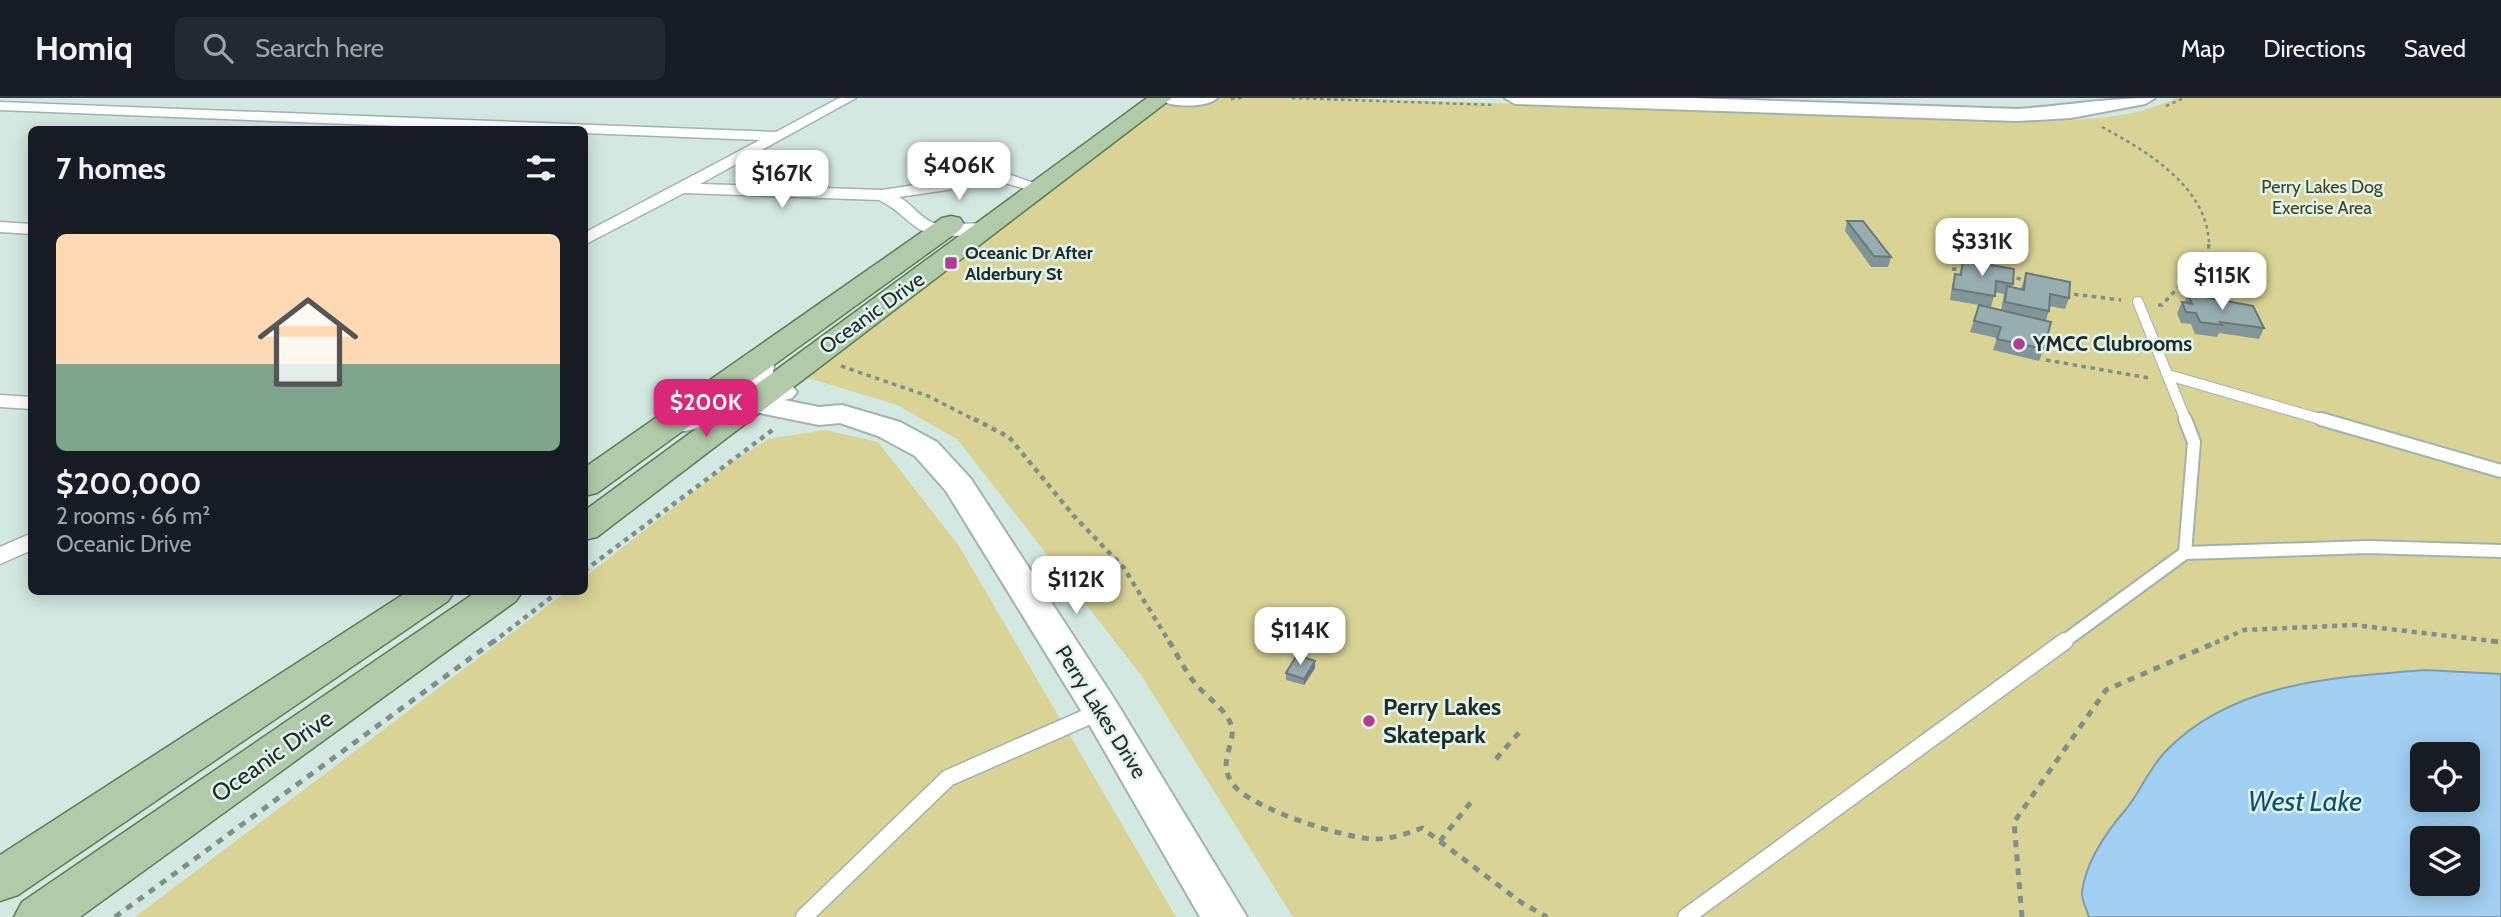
<!DOCTYPE html>
<meta charset="utf-8">
<style>
:root{--surface:#171b24;--page:#242831;--text:#f1f3f6;--muted:#9ea1a6;--line:#363941;--accent:#db2777}
body{margin:0;font-family:Cabin,sans-serif;background:var(--page);color:var(--text);height:100vh;display:flex;flex-direction:column;font-size:26px;white-space:nowrap}
*{box-sizing:border-box;margin:0}
p{font-size:23px;color:var(--muted)}
.icon{flex:none;width:38px;height:38px;fill:none;stroke:currentColor;stroke-width:2;stroke-linecap:round;stroke-linejoin:round}
.map{position:relative;flex:1;overflow:hidden}
.panel{position:absolute;left:28px;top:28px;width:560px;height:469px;display:flex;flex-direction:column;background:var(--surface);border-radius:10px;box-shadow:0 4px 18px #0003}
.panel>*{flex:none}
.fabs{position:absolute;left:2410px;top:644px;display:grid;gap:14px}
.fabs a{display:grid;place-items:center;width:70px;height:70px;border-radius:10px;background:var(--surface);box-shadow:0 4px 18px #0003;font-size:35px}
.price{position:absolute;translate:-50% -60px;padding:0 16px;border-radius:14px;background:#fff;color:#222;font-size:23px;line-height:46px;filter:drop-shadow(0 2px 4px #0008)}
.price::after{content:'';position:absolute;left:50%;top:42px;width:21px;height:16px;margin-left:-10px;background:inherit;clip-path:polygon(0 0,100% 0,50% 100%)}
.price.on{background:var(--accent);color:#fff}
ul{padding:0;list-style:none}
li{display:grid;align-content:center;gap:14px;height:371px;padding:0 28px}
li span{display:grid;place-items:center;height:217px;border-radius:10px;color:#555}
li>.icon{margin-inline-start:auto}
span .icon{width:126px;height:126px;fill:#fffc;stroke-width:1}
li b{font-size:30px}
h2{display:flex;justify-content:space-between;align-items:center;height:84px;padding:0 28px;font-size:30px}
header{display:flex;align-items:center;gap:42px;box-sizing:border-box;height:98px;padding:0 35px;background:var(--surface);border-bottom:2px solid var(--line)}
header strong{font-size:33px}
nav{display:flex;gap:38px;margin-inline-start:auto;font-size:24px}
.search{width:490px;height:63px;background:var(--page);display:flex;align-items:center;gap:18px;box-sizing:border-box;padding:0 24px;border-radius:10px;color:var(--muted);font-size:26px}
.map>svg:first-child{display:block}
.green{fill:#d9d495;fill-rule:evenodd}
.water{fill:#a1d0f2;stroke:#7b9eb5;stroke-width:2;fill-rule:evenodd}
.lines{fill:none;stroke-linecap:round;stroke-linejoin:round}
.lane-far2-casing{stroke:#a0b4ad;stroke-width:12}
.lane-far1-casing{stroke:#a0b4ad;stroke-width:16}
.lane-casing{stroke:#a0b4ad;stroke-width:19}
.street-casing{stroke:#a0b4ad;stroke-width:3}
.secondary-casing{stroke:#a0b4ad;stroke-width:4}
.primary-casing{stroke:#5e7c56;stroke-width:3}
.path-far3{stroke:#808f8a;stroke-width:2.5;stroke-dasharray:3.5 3.5;stroke-linecap:butt}
.path-far2{stroke:#808f8a;stroke-width:3.5;stroke-dasharray:4.5 4.5;stroke-linecap:butt}
.path-far1{stroke:#808f8a;stroke-width:4.5;stroke-dasharray:5 5;stroke-linecap:butt}
.path{stroke:#808f8a;stroke-width:5;stroke-dasharray:7 7;stroke-linecap:butt}
.lane-far2{stroke:#fff;stroke-width:10}
.lane-far1{stroke:#fff;stroke-width:12}
.lane{stroke:#fff;stroke-width:16}
.street{fill:#fff;fill-rule:evenodd}
.secondary{fill:#fff;fill-rule:evenodd}
.primary{fill:#b1caa9;fill-rule:evenodd}
.wall{fill:#829597}
.shaded-wall{fill:#6a797b}
.building{fill:#97adb0;stroke:#6a797b;stroke-width:2}
.poi-dot{fill:#b33b90;stroke:#dff5ed;stroke-width:2.5}
.labels{text-anchor:middle;stroke-width:5;stroke-linejoin:round;paint-order:stroke}
.far-park-label{font-size:18px;fill:#45421a;stroke:#dff5ed}
.far-poi-label{font-size:18px;font-weight:bold;fill:#232b28;stroke:#dff5ed;text-anchor:start}
.street-label{font-size:21px;fill:#232b28;stroke:#dff5ed}
.poi-label{font-size:21px;font-weight:bold;fill:#232b28;stroke:#dff5ed;text-anchor:start}
.near-poi-label{font-size:24px;font-weight:bold;fill:#232b28;stroke:#dff5ed;text-anchor:start}
.near-street-label{font-size:24px;fill:#232b28;stroke:#dff5ed}
.near-water-label{font-size:28px;font-style:italic;fill:#0e5075;stroke:#dff5ed}
</style>
<header>
<strong>Homiq</strong>
<div class="search"><svg class="icon" aria-label="search" viewBox="0 0 24 24"><circle cx="10" cy="10" r="6"/><path d="M15 15l6 6"/></svg>Search here</div>
<nav><a>Map</a><a>Directions</a><a>Saved</a></nav>
</header>
<div class="map">
<svg width="2501" height="819" viewBox="0 0 2501 819">
<rect width="100%" height="100%" fill="#d2e8e0"/>
<path class="green" d="M1223,0H1348L2028,24C2076,22 2132,22 2176,0H2501V819H1293L1141,577L957,341L897,307L802,278L1162,6ZM2422,656H2468V702H2422ZM2422,740H2468V786H2422Z
M825,332L878,344L959,448L1176,819H135L566,494H584L585,479L732,364L768,341Z"/>
<path class="water" d="M2425,572L2501,576V819H2089C2087,812 2081,801 2082,794C2086,762 2107,733 2127,710C2141,692 2150,669 2166,653C2232,584 2336,579 2425,572ZM2422,656H2468V702H2422ZM2422,740H2468V786H2422Z"/>
<g class="lines">
<defs>
<path id="lane-far2" d="M2138,204L2186,323
M2168,277L2327,323"/>
<path id="lane-far1" d="M2321,321L2501,373
M2185,455L2368,449L2501,453
M2062,545L2185,455L2194,344L2185,321"/>
<path id="lane" d="M804,819L948,680L1101,613
M1686,819L2065,543"/>
<path id="street" d="M839,0H856L700,86L882,92L1002,74L1048,90L1040,95L1001,84L899,99C911,105 922,122 934,125C950,130 982,120 993,131C984,141 930,139 919,131C904,121 896,110 879,102L684,95L584,147V135L760,42L584,35V32H500L0,12V4L776,34Z
M0,124L32,126V136L0,134Z
M0,297L32,299V311L0,309Z
M32,435V452L0,466V449Z"/>
<path id="secondary" d="M1158,0H1217C1208,10 1167,10 1158,0Z
M1505,0H1691L2017,11C2063,8 2108,0 2155,0L2145,6L2071,20L2017,23L1515,6Z
M761,252L771,254L775,260L771,286L792,288L797,294L792,300L784,302L819,309L842,307L900,324L937,344L971,381L1115,602L1247,819H1200L1085,619L946,393L915,358L878,338L840,325L819,327L755,314L751,307C726,314 696,339 670,332L666,326C680,305 721,296 744,291L740,285L751,254Z"/>
<path id="primary" d="M1147,0H1172L597,439L584,442V413Z
M951,118L960,120L964,126L960,132L597,395L584,398V370L942,120Z
M407,494H454L448,503L18,797L0,803V757Z
M476,494H522L516,503L80,819H14L22,804Z"/>
</defs>
<use href="#lane-far2" class="lane-far2-casing"/>
<use href="#lane-far1" class="lane-far1-casing"/>
<use href="#lane" class="lane-casing"/>
<use href="#street" class="street-casing"/>
<use href="#secondary" class="secondary-casing"/>
<use href="#primary" class="primary-casing"/>
<path class="path-far3" d="M1292,0L1494,7
M1231,1L1242,0
M2166,8L2184,0
M2102,29C2147,53 2207,89 2209,145"/>
<path class="path-far2" d="M1952,171L1964,172
M2008,177L2026,183
M2065,195L2121,202
M2158,207H2162L2184,183L2208,165L2209,143
M2046,262L2149,280
M841,268L928,298L977,323"/>
<path class="path-far1" d="M974,321L1009,339L1073,417L1124,470L1170,545
M584,473L774,331
M492,545L558,494
M2215,545L2244,532L2354,527L2501,544"/>
<path class="path" d="M1169,543C1177,556 1184,571 1194,584C1204,597 1223,609 1230,624C1239,644 1216,661 1232,685C1248,710 1346,741 1375,741C1391,741 1407,736 1422,730L1522,805L1547,819
M2491,543L2501,544
M1496,661L1522,631
M1440,743L1471,704
M115,819L494,543
M2022,819L2014,724L2106,592L2219,543"/>
<use href="#lane-far2" class="lane-far2"/>
<use href="#lane-far1" class="lane-far1"/>
<use href="#lane" class="lane"/>
<use href="#street" class="street"/>
<use href="#secondary" class="secondary"/>
<use href="#primary" class="primary"/>
</g>
<path class="wall" d="M1847,123L1891,159L1888,169H1871L1845,133Z
M1963,162L2013,186L2012,189L2021,191L2026,175L2069,200L2065,211L2049,208V213L2046,222L2044,251L2039,263L1993,252L1997,240L1970,234L1979,207L2001,212L2004,196L1995,194L1991,209L1950,202L1952,187L1955,176L1959,177Z
M2188,196L2264,230L2259,241L2219,235L2217,239L2195,236L2191,226L2181,225L2177,215L2182,204L2184,205Z
M1315,570L1304,587L1286,582V575Z"/>
<path class="shaded-wall" d="M1315,563V570L1304,587V581Z"/>
<path class="building" d="M1847,123H1863L1891,159L1874,158Z
M1963,162L2014,171L2013,186L1996,183L1995,198L1953,191L1955,176L1961,177Z
M2026,175L2070,184L2069,200L2050,196L2049,213L2005,204L2007,188L2024,192Z
M2188,196L2253,208L2264,230L2220,224L2222,227L2200,224L2196,215L2186,214L2182,204L2192,206Z
M1979,207L2051,224L2044,251L1997,241L2001,229L1974,223Z
M1297,557L1315,563L1304,581L1286,575Z"/>
<g class="poi-dot">
<rect x="944" y="158" width="14" height="14" rx="3.5"/>
<circle cx="2019" cy="246" r="7"/>
<circle cx="1369" cy="623" r="7"/>
</g>
<g class="labels">
<g class="far-park-label">
<text x="2322" y="95">Perry Lakes Dog<tspan x="2322" dy="21">Exercise Area</tspan></text>
</g>
<g class="far-poi-label">
<text x="965" y="161">Oceanic Dr After<tspan x="965" dy="21">Alderbury St</tspan></text>
</g>
<g class="street-label">
<text transform="translate(872 215) rotate(-36)" y="7">Oceanic Drive</text>
<text transform="translate(1101 614) rotate(58)" y="7">Perry Lakes Drive</text>
</g>
<g class="poi-label">
<text x="2033" y="253">YMCC Clubrooms</text>
</g>
<g class="near-poi-label">
<text x="1383" y="617">Perry Lakes<tspan x="1383" dy="28">Skatepark</tspan></text>
</g>
<g class="near-street-label">
<text transform="translate(272 658) rotate(-35)" y="8">Oceanic Drive</text>
</g>
<g class="near-water-label">
<text x="2305" y="713">West Lake</text>
</g>
</g>
</svg>
<div class="fabs">
<a><svg class="icon" aria-label="locate" viewBox="0 0 24 24"><circle cx="12" cy="12" r="6"/><path d="M12 2v4M12 18v4M2 12h4M18 12h4"/></svg></a>
<a><svg class="icon" aria-label="layers" viewBox="0 0 24 24"><path d="M12 4l9 5-9 5-9-5zM3 14l9 5 9-5"/></svg></a>
</div>
<b class="price" style="left:959px;top:104px">$406K</b>
<b class="price" style="left:782px;top:112px">$167K</b>
<b class="price" style="left:1982px;top:180px">$331K</b>
<b class="price" style="left:2222px;top:214px">$115K</b>
<b class="price on" style="left:706px;top:341px">$200K</b>
<b class="price" style="left:1076px;top:518px">$112K</b>
<b class="price" style="left:1300px;top:569px">$114K</b>
<section class="panel">
<h2>7 homes<svg class="icon" aria-label="filters" viewBox="0 0 24 24"><path d="M4 7h16M4 17h16"/><circle cx="9" cy="7" r="2"/><circle cx="15" cy="17" r="2"/></svg></h2>
<ul>
<li><span style="background:linear-gradient(#ffd9b3 60%,#7fa58c 0)"><svg class="icon" aria-label="home" viewBox="0 0 24 24"><path d="M3 11l9-7 9 7M6 9v11h12V9"/></svg></span><div><b>$200,000</b><p>2 rooms · 66 m²</p><p>Oceanic Drive</p></div></li>
</ul>
</section>
</div>
